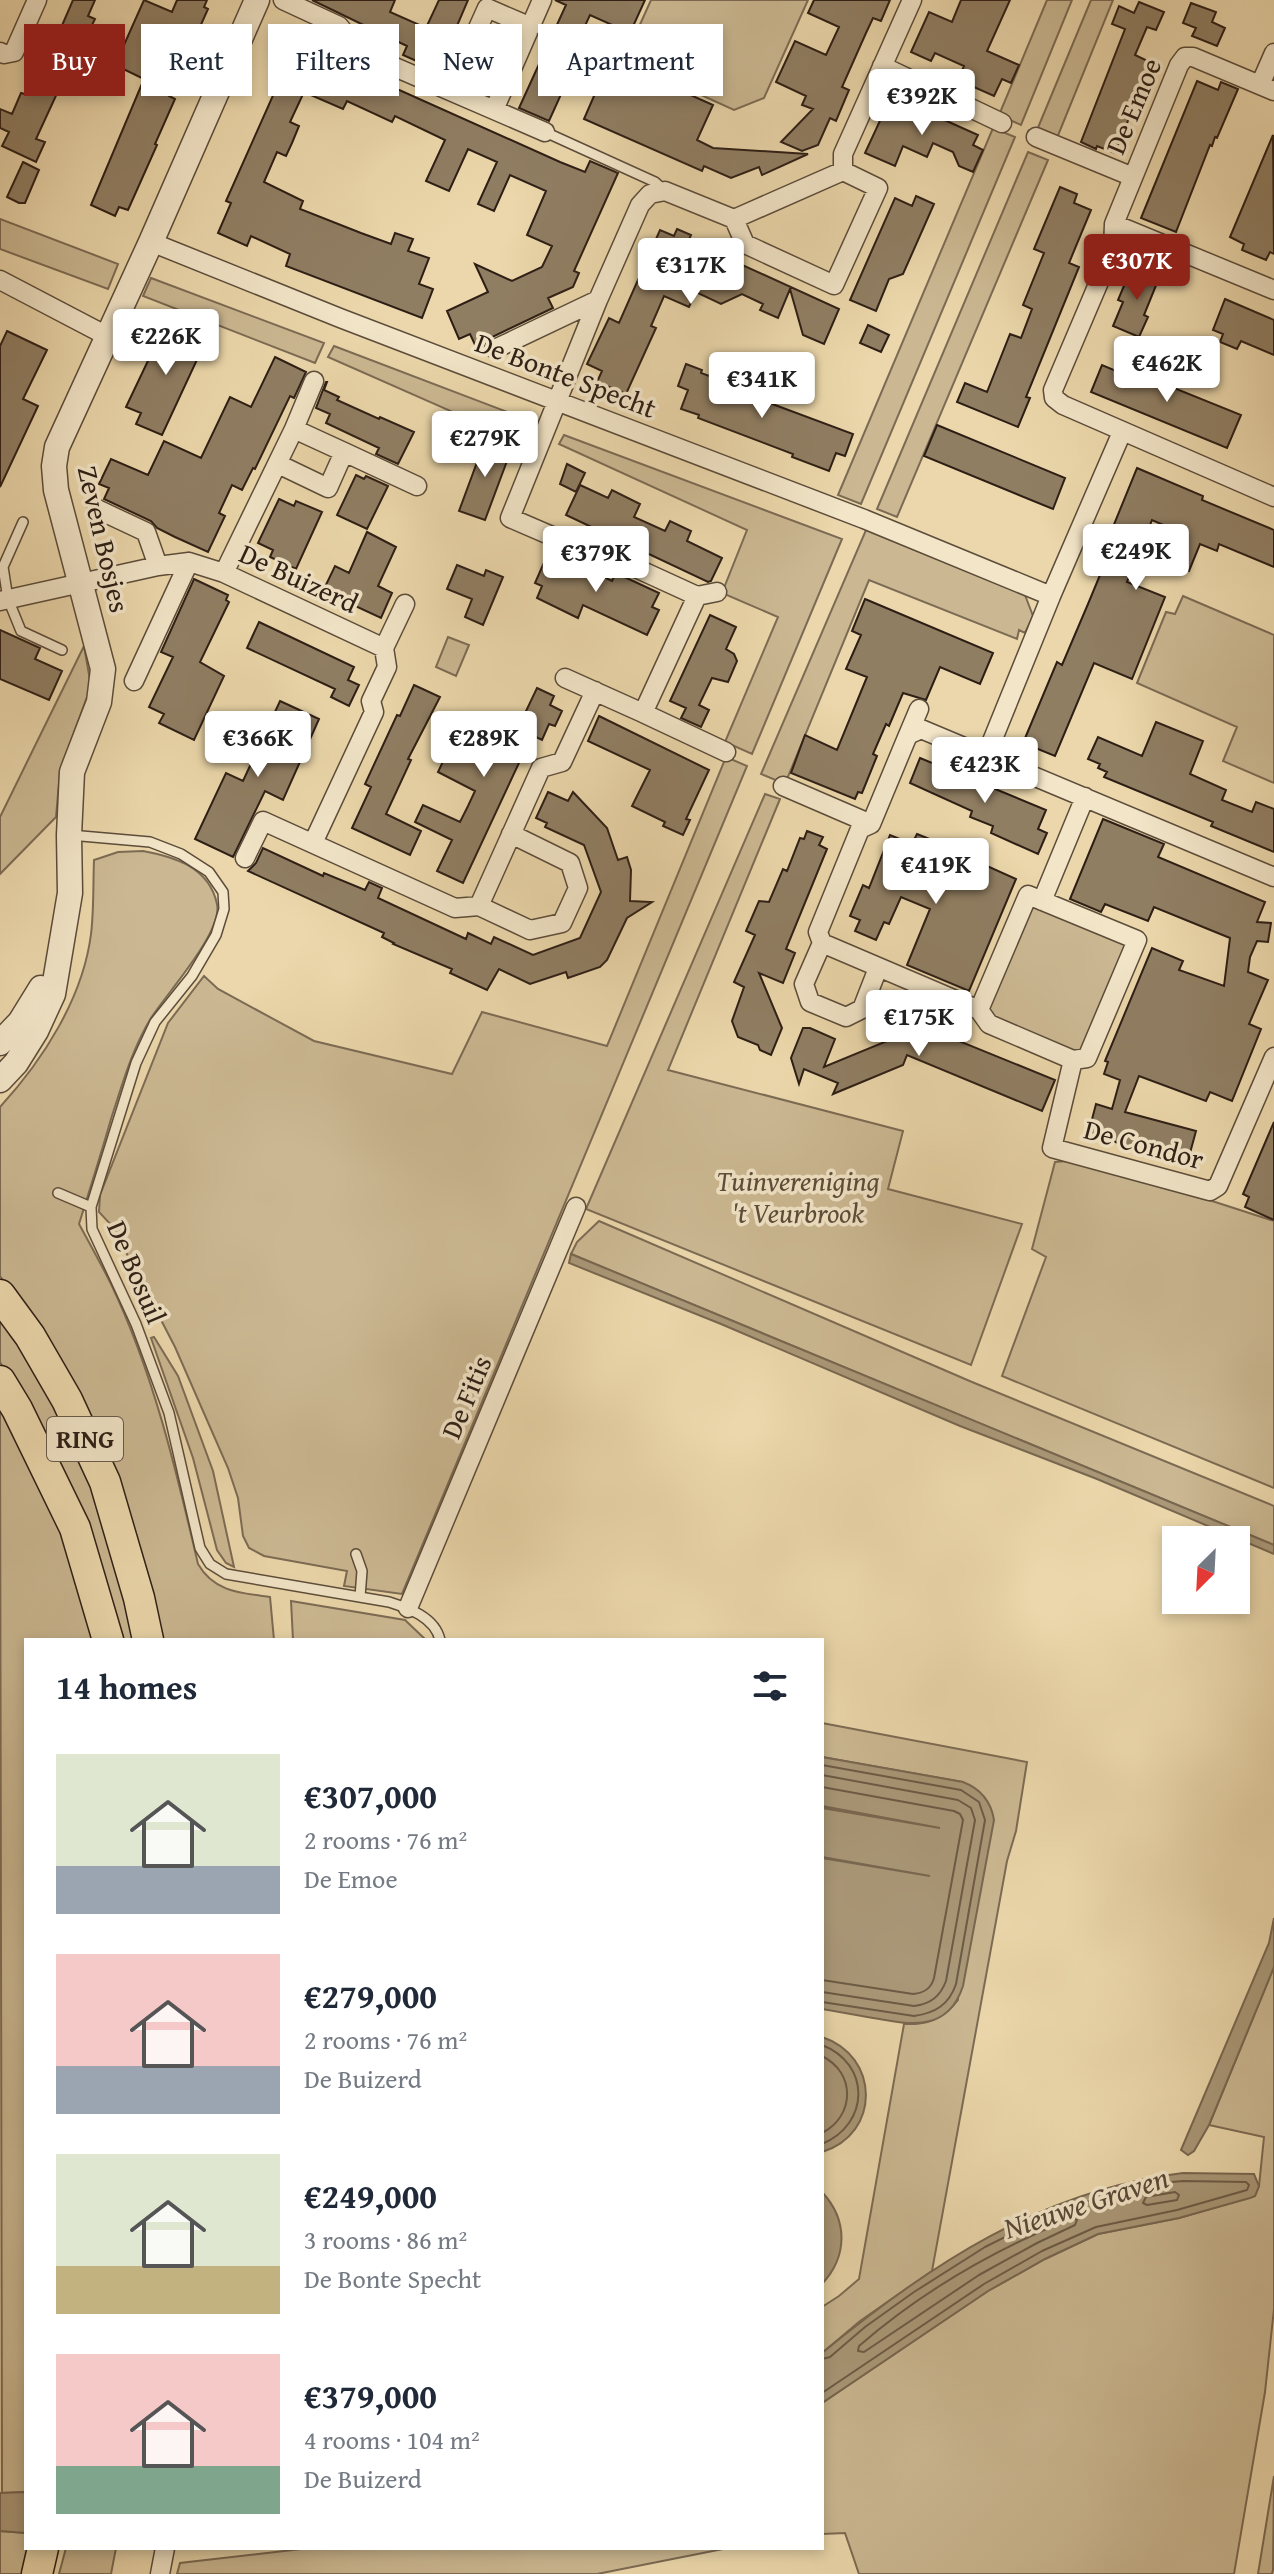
<!DOCTYPE html>
<meta charset="utf-8">
<style>
:root{--surface:#fff;--page:#f2f2f3;--text:#1f2937;--muted:#747a83;--accent:#8f2418}
body{margin:0;font-family:"Gentium Book Plus",serif;background:var(--page);color:var(--text);height:100vh;display:flex;flex-direction:column;font-size:30px;white-space:nowrap}
*{box-sizing:border-box;margin:0}
p{font-size:26px;color:var(--muted)}
.icon{flex:none;width:44px;height:44px;fill:none;stroke:currentColor;stroke-width:2;stroke-linecap:round;stroke-linejoin:round}
.map{position:relative;flex:1;overflow:hidden}
.drawer{position:absolute;left:24px;top:1638px;width:800px;height:912px;display:flex;flex-direction:column;background:var(--surface);border-radius:0px;box-shadow:0 4px 12px #0003}
.drawer>*{flex:none}
.top-card{position:absolute;left:24px;top:24px;width:800px;height:72px;display:flex;gap:16px}
.needle{width:52px;rotate:204deg}
.tools{position:absolute;left:1162px;top:1526px;display:grid;gap:16px}
.tools a{display:grid;place-items:center;width:88px;height:88px;border-radius:0px;background:var(--surface);box-shadow:0 4px 12px #0003;font-size:40px}
.price{position:absolute;translate:-50% -68px;padding:0 18px;border-radius:8px;background:#fff;color:#222;font-size:26px;line-height:52px;filter:drop-shadow(0 2px 4px #0008)}
.price::after{content:'';position:absolute;left:50%;top:48px;width:24px;height:18px;margin-left:-12px;background:inherit;clip-path:polygon(0 0,100% 0,50% 100%)}
.price.current{background:var(--accent);color:#fff}
ul{padding:0;list-style:none}
li{display:flex;align-items:center;gap:24px;height:200px;padding:0 32px}
li span{display:grid;place-items:center;flex:none;width:224px;height:160px;border-radius:0px;color:#555}
li>.icon{margin-inline-start:auto}
span .icon{width:96px;height:96px;fill:#fffc;stroke-width:1}
li b{font-size:34px}
h2{display:flex;justify-content:space-between;align-items:center;height:96px;padding:0 32px;font-size:34px}
.chip{padding:0 28px;border-radius:0px;background:var(--surface);box-shadow:0 4px 12px #0003;font-size:28px;line-height:72px}
.chip.current{background:var(--accent);color:#fff}
.map>svg:first-child{display:block}
.green{fill:#cbb892;stroke:#7c6b54;stroke-width:2}
.water{fill:#aa9878;stroke:#786750;stroke-width:2}
.lines{fill:none;stroke-linecap:round;stroke-linejoin:round}
.shore{stroke:#6c5b46;stroke-width:2}
.building{fill:#907e63;stroke:#2d1e15;stroke-width:2}
.service-casing{stroke:#5c4c3a;stroke-width:12}
.minor-casing{stroke:#5c4c3a;stroke-width:21}
.tertiary-casing{stroke:#5c4c3a;stroke-width:27}
.primary-casing{stroke:#2d1e15;stroke-width:33}
.service{stroke:#f2e5c8;stroke-width:9}
.minor{stroke:#f2e5c8;stroke-width:18}
.tertiary{stroke:#f2e5c8;stroke-width:24}
.primary{stroke:#ebd7ab;stroke-width:30}
.labels{text-anchor:middle;stroke-width:7;stroke-linejoin:round;paint-order:stroke}
.shield{fill:#f2e5c8;stroke:#685a4b;stroke-width:2}
.shield-label{font-size:26px;font-weight:bold;fill:#2d1e15}
.street-label{font-size:28px;fill:#2d1e15;stroke:#f2e5c8}
.park-label{font-size:28px;font-style:italic;fill:#5c4c3a;stroke:#f2e5c8}
.water-label{font-size:30px;font-style:italic;fill:#594938;stroke:#f2e5c8}
</style>
<div class="map">
<svg width="1274" height="2574" viewBox="0 0 1274 2574">
<rect width="100%" height="100%" fill="#ebd7ab"/>
<filter id="stains"><feTurbulence type="fractalNoise" baseFrequency=".0025" numOctaves="4"/><feColorMatrix values="0 0 0 0 .2 0 0 0 0 .09 0 0 0 0 .02 0 0 0 .5 -.17"/></filter>
<radialGradient id="worn" r=".72"><stop offset=".6" stop-color="#630" stop-opacity="0"/><stop offset="1" stop-color="#630" stop-opacity=".3"/></radialGradient>
<path class="green" d="M651,0H808L764,98L734,110L624,60Z
M1047,0H1072L1021,125L999,115Z
M1091,0H1113L1057,138L1037,130Z
M993,128L1015,137L861,504L838,495Z
M1028,152L1048,160L897,517L877,509Z
M0,219L118,264L108,289L0,249Z
M151,278L324,343L315,363L143,296Z
M334,346L531,421L523,443L328,357Z
M564,435L842,539L752,754L725,742L778,617L722,593L747,530L559,444Z
M866,530L1025,595L1033,616L1025,633L1019,630L1017,639L869,580L785,784L761,774Z
M1183,596L1274,635V783L1223,761L1237,727L1137,683L1166,612L1175,614Z
M448,637L469,645L456,676L436,667Z
M84,646L91,686L60,771L56,817L0,874V817Z
M726,757L747,766L402,1594L344,1586L347,1571L264,1556L249,1548L243,1536L238,1498L228,1468L175,1347L113,1227L99,1212L100,1195L168,1023L204,976L218,989L314,1041L452,1074L482,1012L607,1046Z
M765,794L780,799L668,1070L903,1131L888,1189L1022,1224L971,1365L586,1209Z
M143,851C175,857 209,867 217,904C223,932 167,993 151,1018C132,1049 122,1085 111,1119C101,1154 90,1189 79,1224C90,1244 101,1264 111,1284C153,1372 176,1469 198,1564C214,1592 241,1593 270,1597L274,1640H159L37,1329L0,1276V1107C43,1060 83,998 91,934C94,910 93,884 94,860L118,852Z
M1030,902L1130,943L1082,1054L990,1017L986,1008Z
M1067,1161L1212,1201L1274,1221V1488L1002,1376L1046,1257L1032,1249L1055,1162Z
M599,1221L972,1382L1274,1506V1545L571,1254L577,1242Z
M0,1313L32,1362L86,1466L140,1640H121L28,1409L0,1362Z
M154,1337L178,1376L213,1471L234,1567L226,1563L217,1550L193,1458L151,1338Z
M0,1400L38,1470L101,1640H26V2492L2,2493Z
M291,1601L405,1620L426,1640H293Z
M822,1723L1027,1762L1016,1831L1007,1861L932,2271L860,2321L822,2353V2307L839,2296L859,2279L904,2024C927,2025 944,2019 958,2000L963,1782L822,1757Z
M1274,1967V2309L1265,2392L1234,2574H859L845,2533L822,2534V2403L988,2291L1045,2259L1098,2234L1179,2218L1255,2196L1259,2186L1264,2137L1209,2125Z
M1274,2476L1273,2570L1272,2574H1258Z
M0,2531L26,2533V2548H35L30,2574H0Z
M66,2548H116L111,2574H59Z
M310,2548H728L597,2574H177L180,2563Z"/>
<path class="water" d="M571,1254L1274,1545V1554L1097,1479L960,1426L721,1324L569,1263Z
M822,1757L963,1782C981,1789 991,1801 994,1820L963,1986C948,2032 911,2025 873,2018C856,2015 839,2012 822,2009V1858L930,1876L822,1857V1808L940,1828L822,1806Z
M1274,1918V1967L1209,2125L1194,2151L1188,2155L1181,2150L1269,1943Z
M822,2037C880,2056 881,2134 822,2152Z
M1183,2173L1254,2174L1259,2186L1255,2196L1250,2198L1179,2218L1098,2234L1045,2259L988,2291L822,2403V2353C929,2265 1042,2190 1183,2173Z
M822,2192C848,2220 848,2256 822,2284Z
M26,2492V2533L0,2531V2493Z"/>
<g class="lines">
<path class="shore" d="M822,1765L961,1790L979,1802L985,1820L956,1984C949,2005 935,2013 914,2016L822,2002
M822,1775L958,1800L971,1808L975,1820L946,1981C940,1997 930,2004 914,2006L822,1992
M822,1787L954,1811L960,1814L963,1820L934,1978C931,1989 924,1993 913,1994L822,1980
M822,2045C871,2064 870,2124 822,2144
M822,2056C856,2073 855,2116 822,2133
M1175,2192L1179,2195L1177,2200L1147,2205L1143,2203L1146,2197Z
M1072,2218L1077,2220L1075,2225L1037,2243L979,2275L864,2352L858,2351L859,2346C921,2292 996,2249 1072,2218Z
M822,2359L830,2357L865,2327L914,2292L985,2247L1041,2219L1085,2202L1161,2183L1183,2181L1246,2182L1249,2185L1247,2190L1177,2210L1096,2227L1042,2251L984,2284L822,2393"/>
</g>
<path class="building" d="M73,0H95L88,16L95,19L90,29L94,30L66,92L59,89L36,139L45,142L36,162L2,146L9,132L0,128V109L12,114L21,93L25,94L49,42L54,44Z
M144,0L172,12L177,0H207L204,7L208,9L169,96L175,99L155,144L157,145L128,210L119,207L115,216L91,205L144,79L115,65Z
M312,0H395L390,12L426,28L439,0H468L451,40L446,38L432,68L403,55L407,46Z
M555,0H645L630,33L590,15L576,45L582,48L549,121L519,108L566,5Z
M814,0H890L881,21L873,18L866,33L842,87L849,90L836,121L830,118L818,145L802,151L781,142L813,109L802,105L806,96L776,82L795,41L826,55L839,27L808,13Z
M961,0H1010L987,51L1019,65L1011,83L1002,79L994,96L958,80L964,66L935,53L931,61L911,52L929,12L952,22Z
M1139,2L1164,12L1156,30L1147,27L1135,55L1156,65L1143,97L1138,96L1115,153L1097,146L1096,149L1081,142L1125,29L1112,24L1119,6L1134,13Z
M1191,3L1216,12L1212,22L1225,28L1217,46L1192,36L1196,28L1183,23Z
M323,43L346,53L351,60L362,66L359,72L560,162L585,172L590,161L618,173L574,271L579,273L573,287L548,298L553,308L490,338L484,346L477,349L470,334L459,339L447,311L488,292L475,264L512,281L542,267L552,246L527,235L546,191L510,175L494,211L478,204L497,162L468,149L449,191L426,181L445,140L395,116L392,122L347,101L343,109L304,92L290,122L299,126L292,143L286,156L277,152L264,182L303,201L300,209L361,233L391,244L395,233L413,239L408,251L429,258L419,284L433,289L422,318L286,266L290,254L251,236L247,246L218,233L231,203L226,201L279,82H285L298,53L315,61Z
M610,59L713,105L697,140L713,148L808,154L762,175L759,167L731,178L704,166L702,171L584,119Z
M1197,81L1218,90L1221,82L1238,89L1217,138L1215,137L1212,146L1210,145L1176,232L1141,218Z
M900,100L978,135L973,145L983,150L973,172L959,166L953,152L933,143L927,157L903,146L895,166L865,153L884,112L893,116Z
M1273,135L1274,254L1270,252L1266,260L1242,250L1244,244L1230,237Z
M23,162L39,170L25,203H19L7,197Z
M1060,187L1077,194L1074,203L1091,210L1069,263L1079,267L1026,397L1030,398L1018,427L957,402L965,383L987,392L1010,334L1021,338L1032,309L1023,305L1044,253L1034,249Z
M916,196L934,204L903,274L889,279L876,311L850,300L895,198L912,206Z
M677,229L691,235L682,255L732,277L738,263L839,309L824,344L803,335L790,289L778,318L760,310L763,304L742,294L721,304L696,292L689,307L664,296L651,326L656,328L626,394L597,382L602,371L587,364L609,318L619,323L660,230L674,236Z
M1142,265L1161,273L1144,315L1148,317L1139,337L1113,326L1123,302L1118,300L1126,281L1134,284Z
M1225,299L1274,320V355L1241,341L1237,349L1220,342L1223,334L1213,330Z
M183,324L208,336L162,435L136,424L141,413L126,407L164,327L178,334Z
M868,325L889,335L881,352L860,343Z
M7,331L47,350L23,399L38,406L0,487V346Z
M275,357L306,372L294,398L290,396L255,469L253,468L242,490L232,485L219,513L225,516L208,552L175,537L157,528L151,521L104,499L109,488L99,484L111,459L148,475L164,441L201,458L230,397L251,407Z
M1141,362L1163,371L1159,382L1241,415L1227,448L1091,392L1102,365L1135,379Z
M686,364L702,370L701,373L742,388L740,392L853,434L845,456L836,453L829,471L792,457L793,454L698,418L699,415L681,409L688,390L678,386Z
M326,382H327L324,390L339,397L337,400L379,419L380,417L414,432L398,464L376,454L379,448L326,423L330,414L316,408Z
M937,425L1065,478L1053,509L924,456Z
M486,438L510,447V453L485,520L459,511Z
M567,464L585,473L576,492L560,484Z
M1137,468L1203,496L1202,500L1274,530V567L1219,544L1217,551L1200,544L1189,571L1169,563L1182,533L1152,520L1127,582L1165,597L1132,679L1094,663L1055,756L1023,743L1057,662L1062,665L1088,604L1110,551L1104,549Z
M356,475L364,479L366,476L388,486L367,529L337,515Z
M580,485L608,498L612,490L640,504L634,517L665,531L670,521L691,531L687,541L722,558L711,581L708,582L566,515Z
M279,499L294,506L296,501L322,512L296,569L270,557L273,550L258,543Z
M367,532L396,547L378,586L392,593L381,618L323,591L335,566L349,573Z
M549,551L612,581L616,573L659,593L652,607L659,610L647,635L583,605L578,618L537,598L542,586L535,583Z
M457,565L484,576L486,570L503,577L483,625L465,617L472,599L447,589Z
M194,579L228,595L226,600L229,602L200,662L224,676L194,740L159,723L164,714L149,707L173,657L161,652Z
M865,599L993,653L980,684L940,667L926,700L903,693L889,726L886,724L873,754L877,756L862,793L858,792L855,799L791,773L805,735L837,750L867,677L846,669L861,635L852,631Z
M710,615L736,627L726,649L734,654L737,661L728,682L712,678L699,705L709,710L701,727L681,718L686,708L670,701Z
M259,622L354,667L348,680L359,685L349,706L331,697L335,689L247,648Z
M0,630L40,648L35,659L62,671L49,700L0,679Z
M414,685L440,697L408,759L411,760L386,814L421,831L410,855L352,828L371,787L365,784L397,715L400,716Z
M537,688L554,696L550,705L562,711L555,726L549,724L542,740L532,735L463,883L437,871L452,840L415,822L423,805L460,822L468,806L475,791L438,772L465,715L505,733L509,724L518,728Z
M280,701L319,719L283,800L265,791L233,857L195,839L226,773L243,781Z
M599,716L709,770L686,819L690,820L683,835L663,826L665,822L632,806L650,770L588,741Z
M1156,722L1203,741L1190,774L1226,790L1222,800L1252,812L1256,802L1274,809V852L1211,826L1213,822L1104,777L1107,772L1098,768L1100,764L1088,759L1098,737L1142,756Z
M920,758L1046,810L1038,829L1047,833L1038,854L991,833L993,826L970,817L972,811L910,783Z
M548,792L568,801L573,792L607,828L618,860L627,857L631,870L630,901L652,902L627,918L607,960L600,967L568,978L566,972L530,984L499,969L487,990L450,973L452,969L393,944L394,943L382,937L384,933L248,871L256,863L263,848L323,876L324,873L365,890L369,882L382,888L378,898L466,939L468,933L491,944L494,937L533,955L580,938L601,892L584,845L545,827L547,823L536,818Z
M1103,819L1164,844L1158,857L1265,902L1257,922L1271,923L1268,942L1257,941L1250,957L1248,972L1268,980L1249,1024L1261,1029L1232,1101L1210,1092L1206,1101L1139,1076L1125,1112L1196,1131L1187,1164L1144,1154L1089,1131L1096,1104L1112,1109L1120,1080L1104,1074L1108,1062L1105,1061L1152,948L1183,961L1179,970L1224,986L1230,938L1154,907L1148,921L1105,904L1101,912L1070,899Z
M807,831L823,837L819,845L827,849L786,949L795,953L783,983L759,973L782,1028L771,1055L760,1050L758,1045L738,1037L732,1021L744,987L734,982L755,935L746,931L759,901L769,902L783,869L787,871L800,838L804,839Z
M917,834L952,848L947,860L981,874L985,865L1016,879L969,991L907,965L930,909L901,897L889,924L884,922L876,940L855,931L860,920L850,916L863,885L869,888L890,835L912,844Z
M893,994L925,1006L917,1024L1055,1080L1042,1111L907,1055L903,1065L833,1094L838,1083L804,1069L799,1084L791,1058L803,1028H810L835,1039L824,1067L892,1039L877,1032Z
M1274,1122V1220L1245,1207L1249,1197L1243,1194Z"/>
<g class="lines">
<defs>
<path id="service" d="M545,132L655,182L665,191
M23,522L3,567L8,599L21,631L62,650
M70,835L150,842L181,854L209,872L223,892L224,909L216,935L192,976L155,1022L136,1063L91,1207L92,1229L136,1324L169,1413L200,1548L210,1564L226,1574L389,1602C408,1608 435,1617 440,1640
M58,1193L91,1207
M356,1554L362,1571L360,1597"/>
<path id="minor" d="M283,0L339,26L360,52L545,132
M0,52L4,54L14,52L37,0
M882,66L1002,123
M1260,85L1274,53
M450,90L487,8L531,27
M1274,91L1193,57H1185L1179,65L1114,224L1113,249L1053,390L1054,398L1063,405L1274,497
M494,110L542,0
M1036,137L1133,177
M843,171V154L912,0
M1114,224L1274,290
M151,242L340,318L864,519L1051,596
M0,280L107,336
M495,349L598,300
M294,429L314,381
M344,452L417,486
M97,509L146,532L158,566
M224,573L294,429L344,452L328,488L278,464
M697,596L717,592
M0,601L158,566L189,562L224,573L384,648
M565,678L643,713L697,596L590,547L568,543L510,518L598,300L640,205L650,194L665,191L734,219L843,171L878,188L834,285L745,244L734,219
M134,681L189,562
M643,713L726,752
M908,735L919,709
M986,756L1051,596L1122,432
M783,786L871,824
M313,843L374,712L371,701L387,667L384,648L405,604
M245,858L263,821L455,908L479,906L530,930L562,923L578,888L570,863L511,834
M1274,877L921,729L908,735L871,824L860,829L818,932L822,943L979,1010L989,1024L1073,1060L1052,1148L1210,1191L1218,1186L1274,1057
M1042,901L1085,797
M479,906L541,768L562,762L595,691
M822,943L804,984L810,1002L846,1017L862,1009L878,968
M979,1010L1028,895L1137,940L1087,1058L1073,1060
M408,1608L576,1207
M160,2574L165,2548"/>
<path id="tertiary" d="M0,1043L20,1022L41,988
M0,1080L16,1063L36,1031L53,994L70,893L69,835L72,772L99,702L103,669L56,490L54,466L57,447L151,242L257,0"/>
<path id="primary" d="M0,1295L30,1336L67,1400L105,1482L139,1598L148,1640
M0,1381L17,1409L75,1528L108,1640
M37,2574L43,2548"/>
</defs>
<use href="#service" class="service-casing"/>
<use href="#minor" class="minor-casing"/>
<use href="#tertiary" class="tertiary-casing"/>
<use href="#primary" class="primary-casing"/>
<use href="#service" class="service"/>
<use href="#minor" class="minor"/>
<use href="#tertiary" class="tertiary"/>
<use href="#primary" class="primary"/>
</g>
<g class="labels">
<rect class="shield" x="47" y="1417" width="76" height="44" rx="6"/>
<g class="shield-label">
<text x="85" y="1448">RING</text>
</g>
<g class="street-label">
<text transform="translate(1133 106) rotate(-67)" y="10">De Emoe</text>
<text transform="translate(566 375) rotate(21)" y="10">De Bonte Specht</text>
<text transform="translate(104 539) rotate(77)" y="10">Zeven Bosjes</text>
<text transform="translate(299 578) rotate(25)" y="10">De Buizerd</text>
<text transform="translate(1144 1144) rotate(15)" y="10">De Condor</text>
<text transform="translate(137 1272) rotate(67)" y="10">De Bosuil</text>
<text transform="translate(466 1397) rotate(-67)" y="10">De Fitis</text>
</g>
<g class="park-label">
<text x="798" y="1191">Tuinvereniging<tspan x="798" dy="32">'t Veurbrook</tspan></text>
</g>
<g class="water-label">
<text transform="translate(1086 2203) rotate(-18)" y="10">Nieuwe Graven</text>
</g>
</g>
<rect width="100%" height="100%" filter="url(#stains)"/>
<rect width="100%" height="100%" fill="url(#worn)"/>
</svg>
<div class="tools">
<a><svg class="needle" viewBox="-14 -14 28 28"><path d="M0-13l5 13h-10z" fill="#e53935"/><path d="M0 13l5-13h-10z" fill="#747a83"/></svg></a>
</div>
<b class="price" style="left:922px;top:137px">€392K</b>
<b class="price current" style="left:1137px;top:302px">€307K</b>
<b class="price" style="left:691px;top:306px">€317K</b>
<b class="price" style="left:166px;top:377px">€226K</b>
<b class="price" style="left:1167px;top:404px">€462K</b>
<b class="price" style="left:762px;top:420px">€341K</b>
<b class="price" style="left:485px;top:479px">€279K</b>
<b class="price" style="left:1136px;top:592px">€249K</b>
<b class="price" style="left:596px;top:594px">€379K</b>
<b class="price" style="left:258px;top:779px">€366K</b>
<b class="price" style="left:484px;top:779px">€289K</b>
<b class="price" style="left:985px;top:805px">€423K</b>
<b class="price" style="left:936px;top:906px">€419K</b>
<b class="price" style="left:919px;top:1058px">€175K</b>
<div class="top-card">
<a class="chip current">Buy</a>
<a class="chip">Rent</a>
<a class="chip">Filters</a>
<a class="chip">New</a>
<a class="chip">Apartment</a>
</div>
<section class="drawer">
<h2>14 homes<svg class="icon" aria-label="filters" viewBox="0 0 24 24"><path d="M4 7h16M4 17h16"/><circle cx="9" cy="7" r="2"/><circle cx="15" cy="17" r="2"/></svg></h2>
<ul>
<li><span style="background:linear-gradient(#dfe7d0 70%,#9aa5b1 0)"><svg class="icon" aria-label="home" viewBox="0 0 24 24"><path d="M3 11l9-7 9 7M6 9v11h12V9"/></svg></span><div><b>€307,000</b><p>2 rooms · 76 m²</p><p>De Emoe</p></div></li>
<li><span style="background:linear-gradient(#f6c9c9 70%,#9aa5b1 0)"><svg class="icon" aria-label="home" viewBox="0 0 24 24"><path d="M3 11l9-7 9 7M6 9v11h12V9"/></svg></span><div><b>€279,000</b><p>2 rooms · 76 m²</p><p>De Buizerd</p></div></li>
<li><span style="background:linear-gradient(#dfe7d0 70%,#c2b280 0)"><svg class="icon" aria-label="home" viewBox="0 0 24 24"><path d="M3 11l9-7 9 7M6 9v11h12V9"/></svg></span><div><b>€249,000</b><p>3 rooms · 86 m²</p><p>De Bonte Specht</p></div></li>
<li><span style="background:linear-gradient(#f6c9c9 70%,#7fa58c 0)"><svg class="icon" aria-label="home" viewBox="0 0 24 24"><path d="M3 11l9-7 9 7M6 9v11h12V9"/></svg></span><div><b>€379,000</b><p>4 rooms · 104 m²</p><p>De Buizerd</p></div></li>
</ul>
</section>
</div>
